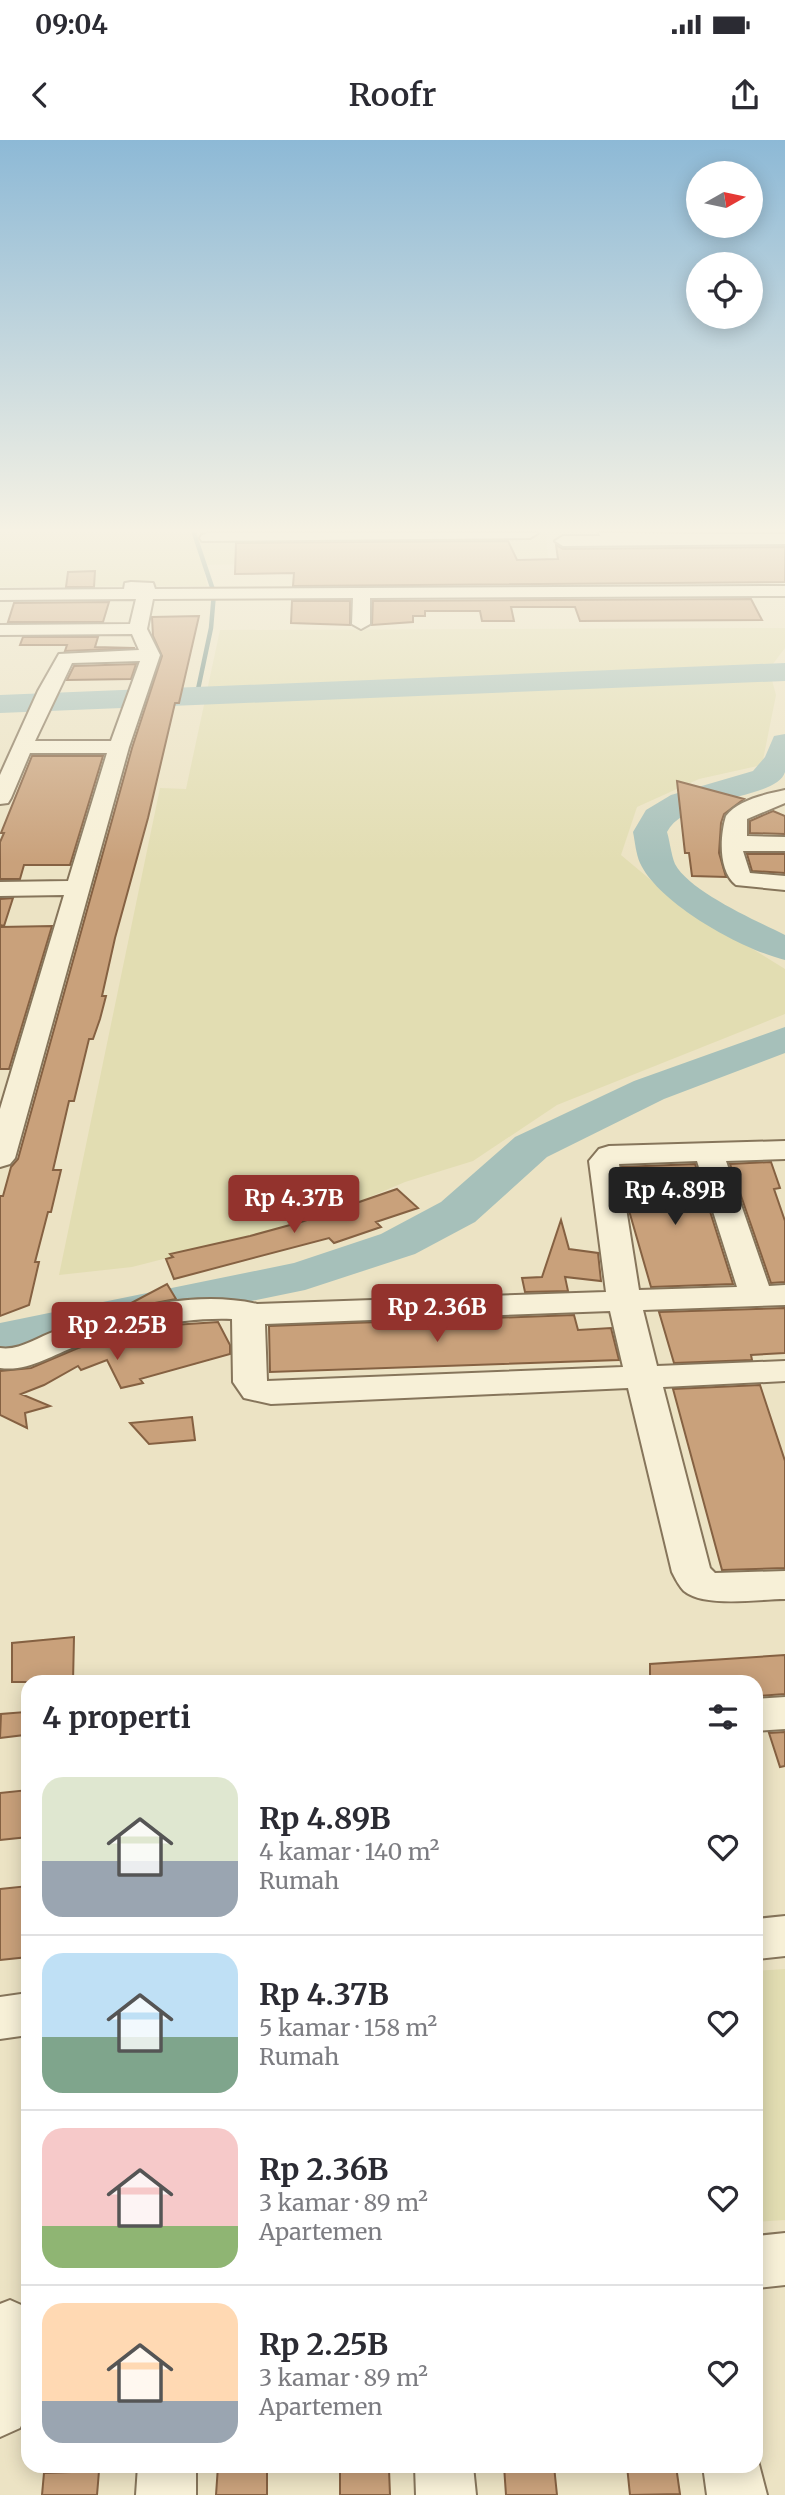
<!DOCTYPE html>
<html lang="id">
<meta charset="utf-8">
<style>
:root{--surface:#fff;--page:#f2f2f3;--text:#2b2b33;--muted:#7c7c81;--line:#e1e1e2;--accent:#93332d}
body{margin:0;font-family:Merriweather,serif;background:var(--page);color:var(--text);height:100vh;display:flex;flex-direction:column;font-size:26px;white-space:nowrap}
*{box-sizing:border-box;margin:0}
p{font-size:23px;color:var(--muted)}
.icon{flex:none;width:38px;height:38px;fill:none;stroke:currentColor;stroke-width:2;stroke-linecap:round;stroke-linejoin:round}
.map{position:relative;flex:1;overflow:hidden}
.drawer{position:absolute;left:21px;top:1535px;width:742px;height:798px;display:flex;flex-direction:column;background:var(--surface);border-radius:21px;box-shadow:0 4px 18px #0003}
.drawer>*{flex:none}
.needle{width:46px;rotate:81deg}
.fabs{position:absolute;left:686px;top:21px;display:grid;gap:14px}
.fabs a{display:grid;place-items:center;width:77px;height:77px;border-radius:50%;background:var(--surface);box-shadow:0 4px 18px #0003;font-size:35px}
.price{position:absolute;translate:-50% -60px;padding:0 16px;border-radius:7px;background:var(--accent);color:#fff;font-size:23px;line-height:46px;filter:drop-shadow(0 2px 4px #0008)}
.price::after{content:'';position:absolute;left:50%;top:42px;width:21px;height:16px;margin-left:-10px;background:inherit;clip-path:polygon(0 0,100% 0,50% 100%)}
.price.active{background:#222;color:#fff}
ul{padding:0;list-style:none}
li{display:flex;align-items:center;gap:21px;height:175px;padding:0 21px}
li+li{border-top:2px solid var(--line)}
li span{display:grid;place-items:center;flex:none;width:196px;height:140px;border-radius:21px;color:#555}
li>.icon{margin-inline-start:auto}
span .icon{width:84px;height:84px;fill:#fffc;stroke-width:1}
li b{font-size:30px}
h2{display:flex;justify-content:space-between;align-items:center;height:84px;padding:0 21px;font-size:30px}
.status{display:flex;justify-content:space-between;align-items:center;height:49px;padding:0 35px;background:var(--surface);direction:ltr}
.status svg{height:19px;fill:currentColor}
header{display:flex;justify-content:space-between;align-items:center;height:91px;padding:0 21px;background:var(--surface);font-size:32px;font-weight:600}
.map>svg:first-child{display:block}
.farmland{fill:#e2ddb2}
.lines{fill:none;stroke-linecap:round;stroke-linejoin:round}
.stream{stroke:#6d8d87;stroke-width:4.5}
.river{fill:#a6c0ba;fill-rule:evenodd}
.building{fill:#c9a17b;stroke:#856142;stroke-width:2}
.minor-casing{stroke:#86755b;stroke-width:4}
.minor{fill:#f7f0d7;fill-rule:evenodd}
</style>
<div class="status"><b>09:04</b><svg viewBox="0 0 49 12"><path d="M0 12V9h3v3zM5 12V6h3v6zM10 12V3h3v9zM15 12V0h3v12zM26 1h20v11H26zM47 4h2v5h-2z"/></svg></div>
<header><svg class="icon" aria-label="back" viewBox="0 0 24 24"><path d="M15 5l-7 7 7 7"/></svg>Roofr<svg class="icon" aria-label="share" viewBox="0 0 24 24"><path d="M12 15V3M7 8l5-5 5 5M5 13v7h14v-7"/></svg></header>
<div class="map">
<svg width="785" height="2355" viewBox="0 0 785 2355">
<rect width="100%" height="100%" fill="#ece3c4"/>
<path class="farmland" d="M0,393H546L548,418L203,425L207,446L0,447Z
M785,488V508L769,529L776,555L762,625L699,639L637,667L621,715L677,762L785,829V874L557,965L473,1021L405,1042L316,1080L132,1127L59,1135L160,648L186,649L220,490Z
M785,1829V2080L756,2082V1831Z"/>
<g class="lines">
<path class="stream" d="M194,393L214,453L211,488L197,554"/>
<path class="river" d="M785,523V541L0,573V555Z
M785,594C785,605 785,621 785,632C777,660 686,655 667,692C670,702 671,714 675,724C690,752 757,781 785,795V820C743,810 659,764 640,723C636,714 635,702 633,692L646,670L671,655L753,631L765,617L774,596Z
M785,887V913L664,959L547,1017L475,1082L415,1114L305,1150L0,1213V1183L294,1123L381,1094L441,1062L515,997L634,941Z"/>
</g>
<path class="building" d="M508,401L517,420L558,419L556,405L563,409L785,407V442L293,446L294,433L235,434L236,403Z
M95,431L94,447H66L68,432Z
M751,459L762,480L580,481L575,467H511L514,481H482L480,471H425V476H413V482L372,485L373,461Z
M292,461H350V485L291,483Z
M109,462L103,482H8L14,463Z
M199,476L179,563H175L148,678L115,798L102,856H106L100,879L93,899H89L74,961H69L53,1030H61L51,1072H48L35,1122H39L29,1165L0,1176V1056H3L11,1027L18,1019L132,608L162,516L153,496L152,477Z
M23,497H98L95,507L135,508L65,511L67,505H20Z
M136,524L131,539L67,540L74,526Z
M32,616H103L70,725H24L20,739H0V702L4,693H1Z
M677,641L744,659L724,674L721,683L719,713L726,737L692,736L689,713H685Z
M773,671L785,676V694L750,693V681Z
M747,714H785V733L752,731Z
M13,758L4,786L0,785V759Z
M52,786L9,929H0V787Z
M771,1022L780,1048L774,1049L785,1081V1142L771,1143L730,1024Z
M695,1024L733,1144L651,1147L630,1074L622,1027Z
M397,1049L418,1068L376,1082L381,1087L334,1103L329,1098L174,1139L166,1119L173,1117L170,1114L250,1096L301,1082Z
M561,1080L569,1109L598,1113L601,1141L565,1137L568,1151L525,1152L522,1138L542,1137Z
M167,1144L176,1159L118,1170Z
M785,1168V1213L751,1215L752,1220L674,1223L659,1172Z
M574,1175L578,1190L611,1188L619,1220L270,1232L269,1186Z
M218,1182L230,1205V1214L140,1239L143,1243L121,1248L107,1220L81,1230L78,1226L44,1245L21,1254L50,1266L25,1273L27,1288L0,1275V1231L31,1228L78,1208L134,1192L173,1185Z
M760,1245L785,1321V1428L722,1430L673,1249Z
M192,1277L195,1300L149,1304L130,1283Z
M74,1497L73,1542H12V1503Z
M785,1515V1554L757,1556L756,1542H650V1524Z
M25,1572L24,1595L0,1598L1,1574Z
M785,1592V1626L780,1627L769,1593Z
M28,1650V1697L0,1700V1653Z
M28,1746V1817L0,1820V1749Z
M218,2326H267V2355H216Z
M504,2326H554L557,2355H506Z
M627,2326H676L680,2354L630,2355Z
M389,2329L390,2355H340V2330Z
M99,2331L97,2355H42L44,2333Z"/>
<g class="lines">
<defs>
<path id="minor" d="M208,393H538L530,398L202,401L200,398L202,395Z
M599,393L785,394V404L563,406L555,401L563,396H600Z
M131,442L153,443L155,449L785,446V456L370,458V484L361,489L352,484L353,458L153,459L147,489L160,515L129,607L15,1018L10,1024L0,1027V969L64,755L0,756V742L68,741L107,613H30L11,658L8,663L0,664V635L38,551L59,514L139,510L132,494L0,495V485L130,484L136,459L0,460V450L124,449L125,443ZM140,521L111,601H35L72,523Z
M785,650V663L747,679V696L785,697V711H743L750,733L785,736V750L736,745C718,731 720,696 726,676C738,660 766,654 785,650Z
M785,1001V1019L726,1021L769,1146L785,1145V1165L643,1170L657,1226L785,1221V1241L663,1247L710,1428L715,1433L785,1431V1459C760,1459 704,1468 684,1451C679,1446 675,1438 672,1432L628,1248L271,1264L244,1258L233,1242L232,1179C180,1177 126,1190 77,1206C52,1215 28,1232 0,1228V1208C20,1211 37,1197 56,1191C119,1171 191,1149 257,1164L606,1152L589,1021L599,1009L609,1006ZM697,1021L737,1147L639,1150L619,1024ZM610,1171L623,1227L267,1241L265,1184Z
M785,1557V1589L756,1591V1559Z
M785,1776V1816L756,1819V1779Z
M28,1853V1895L0,1899V1857Z
M785,2093V2145L756,2148V2096Z
M10,2160L28,2168V2270L20,2288L0,2297V2164Z
M756,2313L767,2355H707L703,2326H756Z
M138,2326H196V2355H136Z
M415,2326H473L476,2355H416Z"/>
</defs>
<use href="#minor" class="minor-casing"/>
<use href="#minor" class="minor"/>
</g>
<linearGradient id="sky" x2="0" y2="1"><stop stop-color="#8db9d6"/><stop offset="0.54" stop-color="#f6f2e4"/><stop offset="1" stop-color="#f6f2e4" stop-opacity="0"/></linearGradient>
<rect width="785" height="723" fill="url(#sky)"/>
</svg>
<div class="fabs">
<a><svg class="needle" viewBox="-14 -14 28 28"><path d="M0-13l5 13h-10z" fill="#e53935"/><path d="M0 13l5-13h-10z" fill="#7c7c81"/></svg></a>
<a><svg class="icon" aria-label="locate" viewBox="0 0 24 24"><circle cx="12" cy="12" r="6"/><path d="M12 2v4M12 18v4M2 12h4M18 12h4"/></svg></a>
</div>
<b class="price active" style="left:675px;top:1087px">Rp 4.89B</b>
<b class="price" style="left:294px;top:1095px">Rp 4.37B</b>
<b class="price" style="left:437px;top:1204px">Rp 2.36B</b>
<b class="price" style="left:117px;top:1222px">Rp 2.25B</b>
<section class="drawer">
<h2>4 properti<svg class="icon" aria-label="filters" viewBox="0 0 24 24"><path d="M4 7h16M4 17h16"/><circle cx="9" cy="7" r="2"/><circle cx="15" cy="17" r="2"/></svg></h2>
<ul>
<li><span style="background:linear-gradient(#dfe7d0 60%,#9aa5b1 0)"><svg class="icon" aria-label="home" viewBox="0 0 24 24"><path d="M3 11l9-7 9 7M6 9v11h12V9"/></svg></span><div><b>Rp 4.89B</b><p>4 kamar · 140 m²</p><p>Rumah</p></div><svg class="icon" aria-label="heart" viewBox="0 0 24 24"><path d="M12 20l-8-8c-3-5 5-10 8-4 3-6 11-1 8 4z"/></svg></li>
<li><span style="background:linear-gradient(#bfe0f5 60%,#7fa58c 0)"><svg class="icon" aria-label="home" viewBox="0 0 24 24"><path d="M3 11l9-7 9 7M6 9v11h12V9"/></svg></span><div><b>Rp 4.37B</b><p>5 kamar · 158 m²</p><p>Rumah</p></div><svg class="icon" aria-label="heart" viewBox="0 0 24 24"><path d="M12 20l-8-8c-3-5 5-10 8-4 3-6 11-1 8 4z"/></svg></li>
<li><span style="background:linear-gradient(#f6c9c9 70%,#8fb573 0)"><svg class="icon" aria-label="home" viewBox="0 0 24 24"><path d="M3 11l9-7 9 7M6 9v11h12V9"/></svg></span><div><b>Rp 2.36B</b><p>3 kamar · 89 m²</p><p>Apartemen</p></div><svg class="icon" aria-label="heart" viewBox="0 0 24 24"><path d="M12 20l-8-8c-3-5 5-10 8-4 3-6 11-1 8 4z"/></svg></li>
<li><span style="background:linear-gradient(#ffd9b3 70%,#9aa5b1 0)"><svg class="icon" aria-label="home" viewBox="0 0 24 24"><path d="M3 11l9-7 9 7M6 9v11h12V9"/></svg></span><div><b>Rp 2.25B</b><p>3 kamar · 89 m²</p><p>Apartemen</p></div><svg class="icon" aria-label="heart" viewBox="0 0 24 24"><path d="M12 20l-8-8c-3-5 5-10 8-4 3-6 11-1 8 4z"/></svg></li>
</ul>
</section>
</div>
